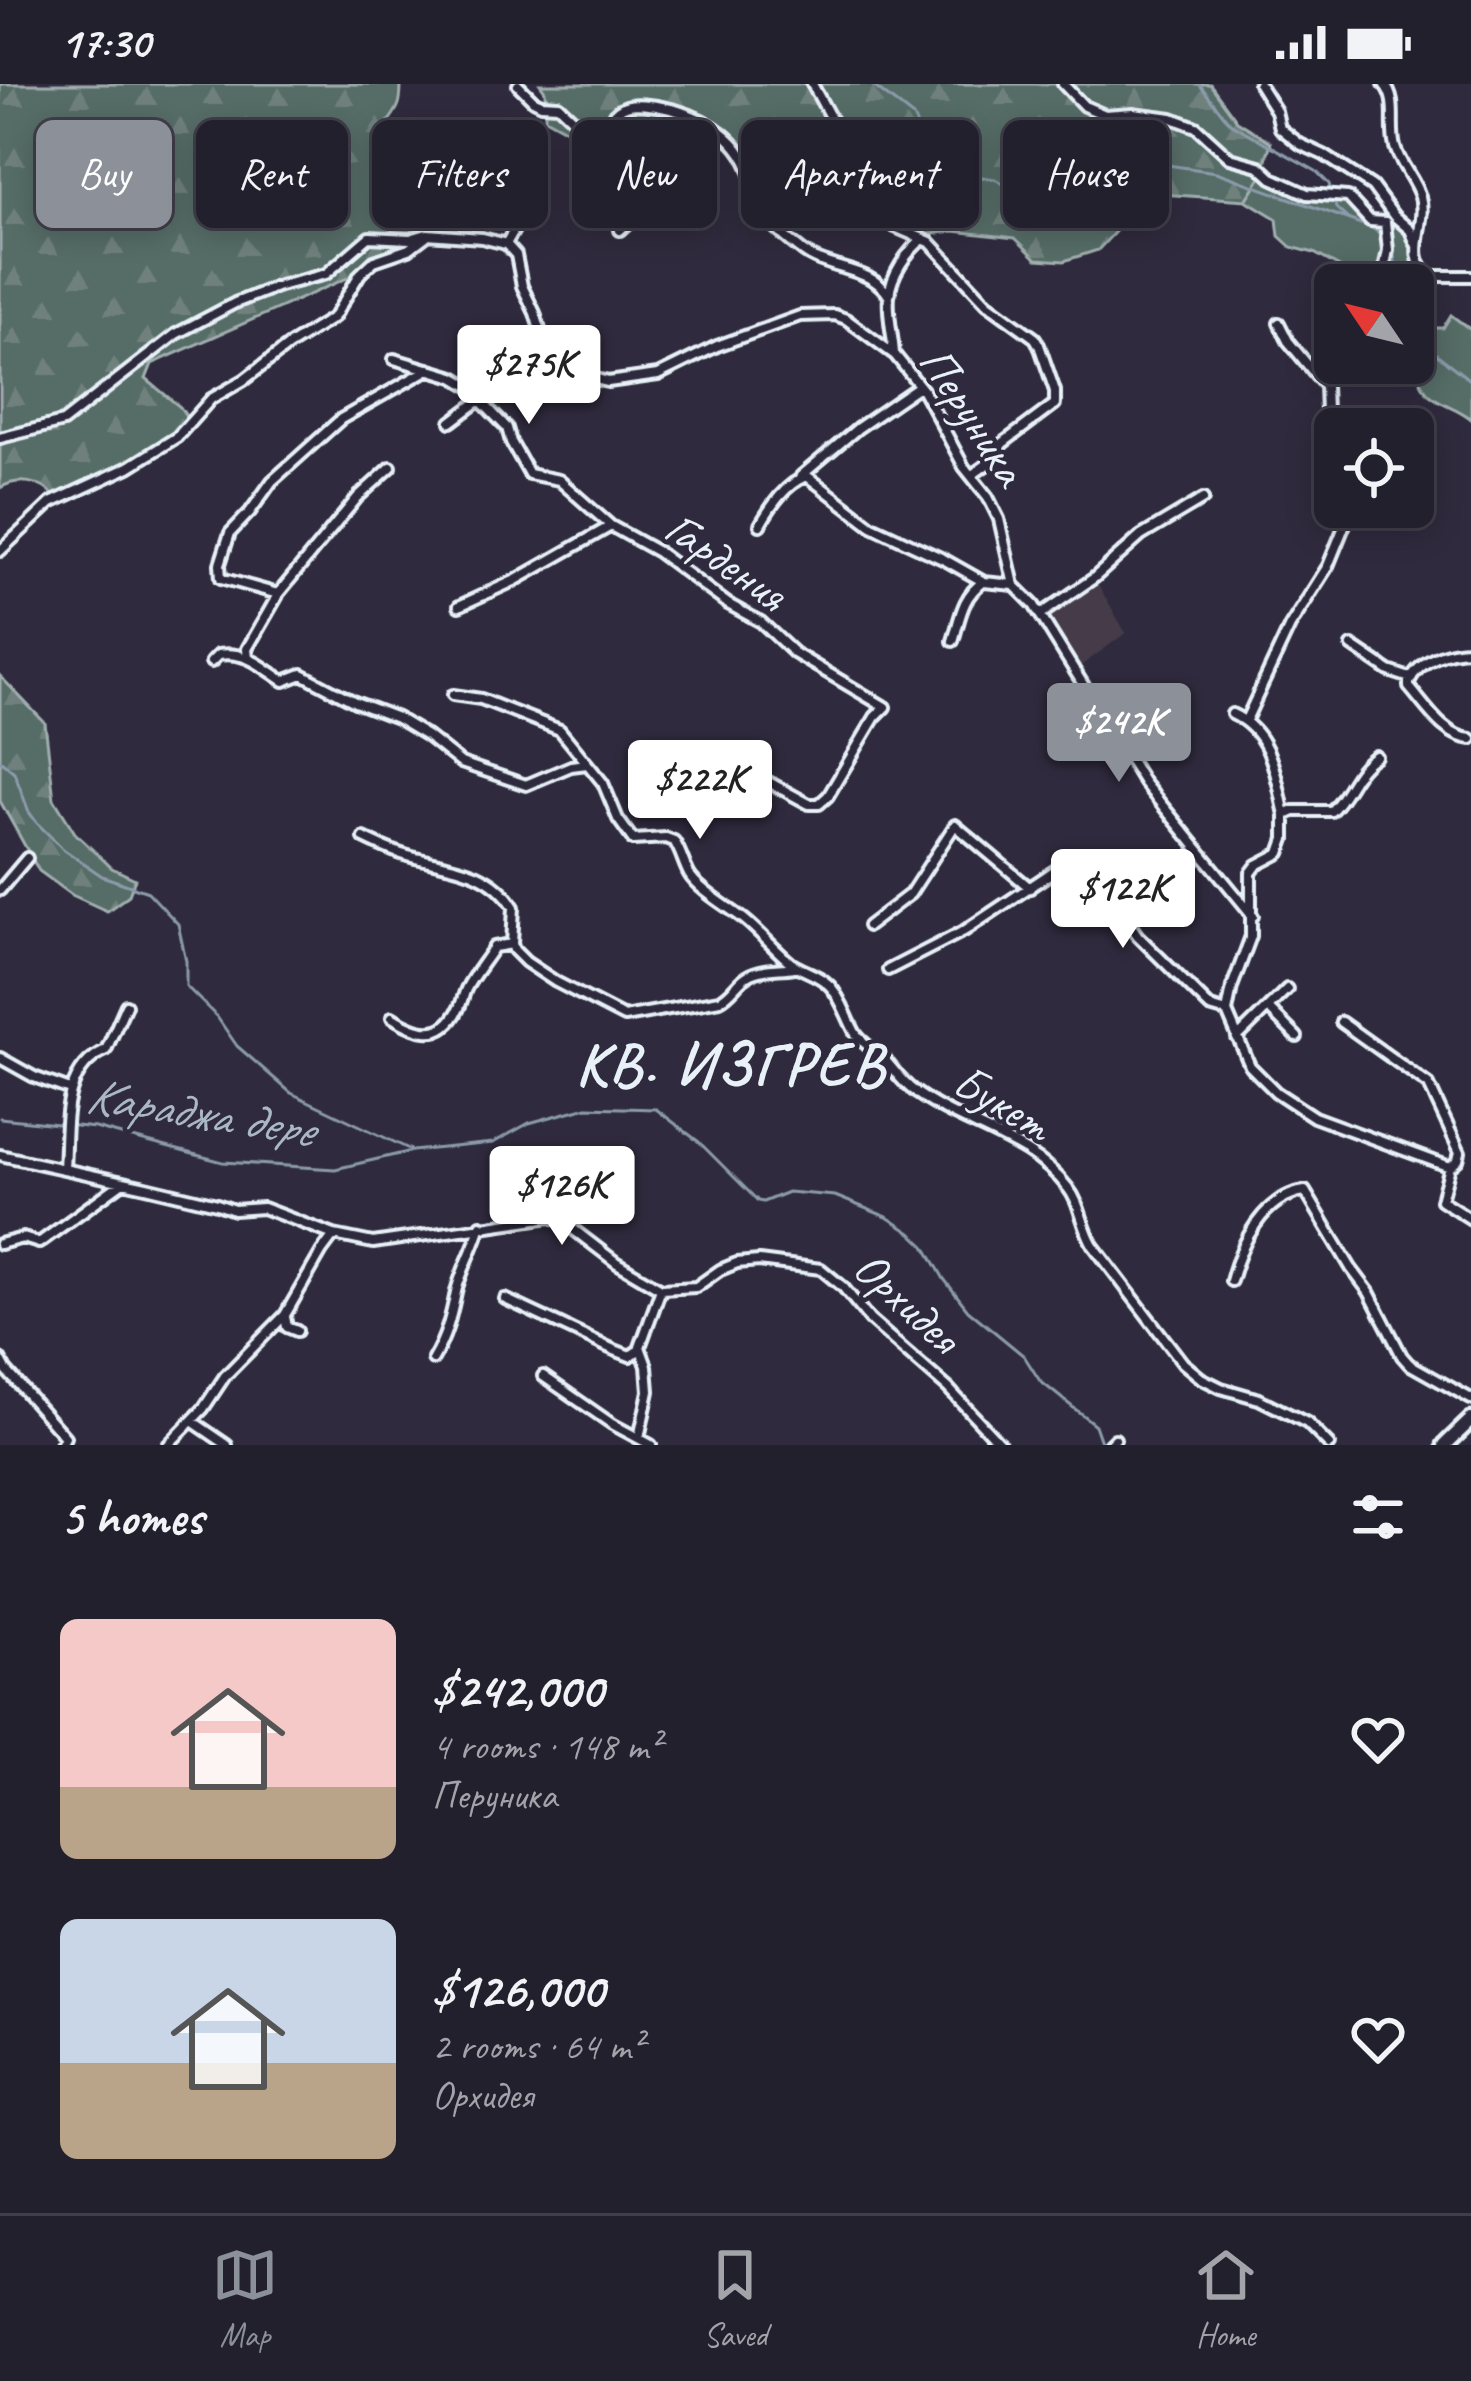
<!DOCTYPE html>
<meta charset="utf-8">
<style>
:root{--surface:#23202e;--page:#2f2d3a;--text:#f1f3f6;--muted:#a3a3aa;--line:#403e4a;--accent:#8c9099}
body{margin:0;font-family:Caveat,sans-serif;background:var(--page);color:var(--text);height:100vh;display:flex;flex-direction:column;font-size:45px;white-space:nowrap}
*{box-sizing:border-box;margin:0}
p{font-size:39px;color:var(--muted)}
.icon{flex:none;width:66px;height:66px;fill:none;stroke:currentColor;stroke-width:2;stroke-linecap:round;stroke-linejoin:round}
.map{position:relative;height:1361px;overflow:hidden}
.panel{display:flex;flex-direction:column;background:var(--surface);flex:1}
.panel>*{flex:none}
.top-card{position:absolute;left:36px;top:36px;width:1401px;height:108px;display:flex;gap:24px}
.needle{width:78px;rotate:305deg}
.buttons{position:absolute;left:1314px;top:180px;display:grid;gap:24px}
.buttons a{display:grid;place-items:center;width:120px;height:120px;border-radius:18px;background:var(--surface);box-shadow:0 6px 30px #0003,0 0 0 3px var(--line);font-size:60px}
.price{position:absolute;translate:-50% -102px;padding:0 27px;border-radius:12px;background:#fff;color:#222;font-size:39px;line-height:78px;filter:drop-shadow(0 3px 6px #0008)}
.price::after{content:'';position:absolute;left:50%;top:72px;width:36px;height:27px;margin-left:-18px;background:inherit;clip-path:polygon(0 0,100% 0,50% 100%)}
.price.on{background:var(--accent);color:#fff}
ul{padding:0;list-style:none}
li{display:flex;align-items:center;gap:36px;height:300px;padding:0 60px}
li span{display:grid;place-items:center;flex:none;width:336px;height:240px;border-radius:18px;color:#555}
li>.icon{margin-inline-start:auto}
span .icon{width:144px;height:144px;fill:#fffc;stroke-width:1}
li b{font-size:51px}
h2{display:flex;justify-content:space-between;align-items:center;height:144px;padding:0 60px;font-size:51px}
.tag{padding:0 42px;border-radius:18px;background:var(--surface);box-shadow:0 6px 30px #0003,0 0 0 3px var(--line);font-size:42px;line-height:108px}
.tag.on{background:var(--accent);color:#fff}
.status{display:flex;justify-content:space-between;align-items:center;height:84px;padding:0 60px;background:var(--surface);direction:ltr}
.status svg{height:33px;fill:currentColor}
.dock{display:flex;justify-content:space-around;align-items:center;height:168px;border-top:3px solid var(--line);background:var(--surface);font-size:33px;color:var(--muted)}
.dock a{display:grid;justify-items:center;gap:6px}
.dock .on{color:var(--accent)}
.map>svg:first-child{display:block}
.built{fill:#453b49}
.green{fill:#576c66;stroke:#a0aeaf;stroke-width:3}
.forest{fill:url(#forest-firs);stroke:#a0aeaf;stroke-width:3}
.lines{fill:none;stroke-linecap:round;stroke-linejoin:round}
.stream{stroke:#8b9bab;stroke-width:3}
.minor-casing{stroke:#e8f1f8;stroke-width:16}
.primary-casing{stroke:#e8f1f8;stroke-width:21}
.minor{stroke:#2f2a3d;stroke-width:8}
.primary{stroke:#2f2a3d;stroke-width:12}
.labels{text-anchor:middle;stroke-width:9;stroke-linejoin:round;paint-order:stroke}
.street-label{font-size:48px;fill:#e8f1f8;stroke:#2f2a3d}
.water-label{font-size:51px;font-style:italic;fill:#aab8c5;stroke:#2f2a3d}
.district-label{font-size:60px;font-weight:bold;letter-spacing:3px;fill:#e8f1f8;stroke:#2f2a3d}
</style>
<div class="status"><b>17:30</b><svg viewBox="0 0 49 12"><path d="M0 12V9h3v3zM5 12V6h3v6zM10 12V3h3v9zM15 12V0h3v12zM26 1h20v11H26zM47 4h2v5h-2z"/></svg></div>
<div class="map">
<svg width="1471" height="1361" viewBox="0 0 1471 1361">
<defs>
<pattern id="forest-firs" width="22" height="20" patternUnits="userSpaceOnUse" patternTransform="scale(3)"><rect width="22" height="20" fill="#576c66"/><path d="M5 1l3.5 6h-7zM16 11l3.5 6h-7z" fill="#6f817d"/></pattern>
</defs>
<rect width="100%" height="100%" fill="#2f2a3d"/>
<filter id="ink" filterUnits="userSpaceOnUse"><feTurbulence type="fractalNoise" baseFrequency=".00833" numOctaves="2"/><feDisplacementMap in="SourceGraphic" scale="24" xChannelSelector="R" yChannelSelector="G"/><feConvolveMatrix kernelMatrix="1 2 1 2 8 2 1 2 1" color-interpolation-filters="sRGB"/></filter>
<g filter="url(#ink)">
<path class="built" d="M1094,494L1126,549L1074,587L1040,531Z"/>
<path class="green" d="M1261,93L1307,110L1345,111L1370,137L1385,138L1391,133C1399,139 1410,146 1414,154C1428,183 1413,209 1430,244H1443L1451,231L1471,246V335C1459,324 1442,321 1430,311C1407,290 1413,231 1413,201H1372L1314,169L1291,163L1279,152L1277,135L1246,116Z"/>
<path class="forest" d="M0,0H401C401,7 401,14 399,20C395,33 382,41 381,54C375,105 409,114 423,152L396,169L372,172L354,191L152,280L146,295L180,323L188,335C155,380 106,394 55,413C41,397 18,393 0,404Z
M540,0H1210L1237,37L1271,58L1261,93L1246,116L1160,110L1143,88L1105,105L1127,135L1098,166L1064,177L1037,175L1015,154L953,147L918,152L894,145L863,123L850,81L821,56L804,54L746,78L716,50L678,58L625,53L600,64L545,34V7Z
M0,592L45,639L54,715L75,749L112,784L135,795L129,811L107,827L72,811L39,787L0,717Z"/>
<g class="lines">
<path class="stream" d="M871,0L913,33L921,51L929,94L937,103L948,108L961,106L969,97L982,93L995,95L1021,110L1027,109L1045,92L1066,79L1091,70L1216,88L1372,144L1382,151
M1199,0L1230,39L1316,87L1329,100L1336,124L1348,135
M1392,163L1400,201
M1413,248L1426,262L1471,297
M0,676L14,688L29,728L37,739L63,765L102,792L148,808L178,840L186,877V902L217,933L237,962L291,1009L411,1066
M0,1034L95,1044L223,1078L335,1085L412,1067L493,1059L529,1039L587,1023L656,1025L699,1058L758,1117L763,1118L788,1108L835,1112L887,1133L911,1149L925,1162L944,1195L968,1226L1024,1272L1040,1297L1095,1341L1102,1361"/>
<defs>
<path id="minor" d="M812,0L842,55L856,105L862,114L895,143L930,158L987,219L1035,254L1039,261L1055,307V320L1003,359L986,381L972,391
M1063,0L1084,22L1105,31L1133,29L1172,34L1196,43L1230,74L1259,82L1272,94L1307,110L1348,113L1370,137L1385,138L1388,166L1381,201
M1259,0L1276,27L1280,44L1300,60L1324,71L1372,102L1394,132L1410,146L1416,160
M1384,0C1399,17 1389,41 1395,63C1400,81 1415,95 1420,113C1428,139 1403,173 1430,192H1471
M518,1L533,16L541,20L558,21L577,39L585,42L619,43
M620,146C634,134 656,108 646,87C642,80 637,80 632,73C626,65 628,54 623,46C620,41 616,36 614,30C626,17 640,20 657,22C697,29 738,49 751,90C755,101 754,115 760,126C768,140 787,155 800,165C827,188 870,181 889,212
M506,160L514,146
M1279,239L1288,257L1325,302L1326,327L1335,368
M894,270C893,252 887,230 889,212C891,191 907,167 923,155
M394,275L454,293L471,303L480,316L507,344L511,358L529,390L559,396L611,442
M451,338L480,316
M0,354L63,338L176,250L235,219L276,203L326,190L369,153L410,155L427,150L482,154L506,160L516,171L522,202L535,229L547,269L588,293L608,298L658,291L717,262L800,232L835,231L846,235L895,271L923,306L964,383L988,413L999,435L1014,501
M391,383L358,413L278,510L221,494L220,480L230,449L250,428L272,397L341,335L429,285
M801,392L858,344L919,302
M760,441C771,422 786,399 807,392L872,442L945,476L984,498L1014,501L1034,521L1144,699L1253,832
M0,467L51,419L129,383L177,353L211,315L244,296L288,262L334,233L360,190L374,177L409,165L426,152
M459,522L516,496L611,442L658,468L728,520L761,538L794,569L885,623L875,633L828,712L819,720H809L754,690
M1040,531L1094,494L1141,452L1203,415
M953,557C960,535 962,512 983,498
M1352,562L1389,587L1410,594
M1471,566C1448,566 1419,576 1409,598V603C1426,622 1444,653 1471,655
M248,574L247,565L278,511
M211,578L218,571C246,566 262,583 284,597L302,590L355,618L397,634L427,652L461,679L526,701L571,682L587,680
M453,611L481,615L560,646L603,699L618,735L633,756L666,754L674,757C681,767 683,779 689,790C697,805 730,824 745,836C761,849 775,866 791,879C804,888 819,890 830,902C842,915 847,935 856,950C864,961 874,965 883,974C894,985 901,998 914,1007C962,1043 1030,1054 1068,1104C1081,1120 1082,1143 1093,1161L1183,1279L1201,1294L1221,1304L1259,1315L1307,1339L1329,1361
M1232,630C1272,648 1276,692 1285,731
M1246,636L1290,542L1328,482L1352,423
M1376,672C1354,685 1349,710 1331,727H1294L1285,731V755L1280,769L1257,781L1251,789V852L1232,903L1227,928L1250,982L1276,1008L1314,1033L1450,1083
M364,754C382,763 400,771 420,775C457,783 493,788 514,823L512,860
M0,806L27,774
M868,842L910,810L955,741L1030,804
M888,886L964,847L1075,773L1095,772L1100,775L1108,809L1138,852L1210,923L1227,928
M1268,924L1297,953
M392,933C417,949 443,958 459,924C462,918 463,912 466,905C473,891 485,877 494,863L512,860L514,866L526,878L556,898L624,933L720,916C731,910 734,903 743,895C757,883 777,886 794,883
M1341,938L1429,1001L1460,1068L1458,1076L1450,1083L1441,1116L1471,1135
M1237,954L1287,905
M0,974L34,993L70,1006
M0,1071L146,1103L217,1120L234,1126L263,1124L334,1151L373,1159L550,1133L561,1136L617,1179L661,1205L696,1203L720,1186L737,1179L759,1177L821,1185L843,1203L870,1236L948,1304L1001,1361
M64,1084C67,1042 60,986 106,966L126,921
M0,1160L23,1154L39,1159L123,1098
M1231,1197C1241,1160 1262,1113 1305,1107L1351,1184L1369,1208L1402,1272L1409,1280L1471,1315
M505,1215L612,1265L630,1272L639,1266
M285,1233L287,1243L297,1247
M0,1275L6,1286L65,1353L61,1361
M433,1275C446,1253 451,1233 456,1208C460,1189 475,1163 481,1141
M543,1292L612,1340L651,1361
M192,1337L227,1361
M639,1354L649,1307L647,1282L640,1263L661,1205
M168,1361L203,1325L225,1292L285,1231L322,1167L334,1151
M1109,1361L1115,1355"/>
<path id="primary" d="M1445,1361L1471,1336"/>
</defs>
<use href="#minor" class="minor-casing"/>
<use href="#primary" class="primary-casing"/>
<use href="#minor" class="minor"/>
<use href="#primary" class="primary"/>
</g>
</g>
<g class="labels">
<g class="street-label">
<text transform="translate(974 331) rotate(57)" y="17">Перуника</text>
<text transform="translate(727 476) rotate(35)" y="17">Гардения</text>
<text transform="translate(1003 1018) rotate(30)" y="17">Букет</text>
<text transform="translate(908 1217) rotate(43)" y="17">Орхидея</text>
</g>
<g class="water-label">
<text transform="translate(200 1027) rotate(9)" y="18">Караджа дере</text>
</g>
<g class="district-label">
<text x="731" y="1000">КВ. ИЗГРЕВ</text>
</g>
</g>
</svg>
<div class="buttons">
<a><svg class="needle" viewBox="-14 -14 28 28"><path d="M0-13l5 13h-10z" fill="#e53935"/><path d="M0 13l5-13h-10z" fill="#a3a3aa"/></svg></a>
<a><svg class="icon" aria-label="locate" viewBox="0 0 24 24"><circle cx="12" cy="12" r="6"/><path d="M12 2v4M12 18v4M2 12h4M18 12h4"/></svg></a>
</div>
<b class="price" style="left:529px;top:343px">$275K</b>
<b class="price on" style="left:1119px;top:701px">$242K</b>
<b class="price" style="left:700px;top:758px">$222K</b>
<b class="price" style="left:1123px;top:867px">$122K</b>
<b class="price" style="left:562px;top:1164px">$126K</b>
<div class="top-card">
<a class="tag on">Buy</a>
<a class="tag">Rent</a>
<a class="tag">Filters</a>
<a class="tag">New</a>
<a class="tag">Apartment</a>
<a class="tag">House</a>
</div>
</div>
<section class="panel">
<h2>5 homes<svg class="icon" aria-label="filters" viewBox="0 0 24 24"><path d="M4 7h16M4 17h16"/><circle cx="9" cy="7" r="2"/><circle cx="15" cy="17" r="2"/></svg></h2>
<ul>
<li><span style="background:linear-gradient(#f6c9c9 70%,#b9a48a 0)"><svg class="icon" aria-label="home" viewBox="0 0 24 24"><path d="M3 11l9-7 9 7M6 9v11h12V9"/></svg></span><div><b>$242,000</b><p>4 rooms · 148 m²</p><p>Перуника</p></div><svg class="icon" aria-label="heart" viewBox="0 0 24 24"><path d="M12 20l-8-8c-3-5 5-10 8-4 3-6 11-1 8 4z"/></svg></li>
<li><span style="background:linear-gradient(#c9d6e8 60%,#b9a48a 0)"><svg class="icon" aria-label="home" viewBox="0 0 24 24"><path d="M3 11l9-7 9 7M6 9v11h12V9"/></svg></span><div><b>$126,000</b><p>2 rooms · 64 m²</p><p>Орхидея</p></div><svg class="icon" aria-label="heart" viewBox="0 0 24 24"><path d="M12 20l-8-8c-3-5 5-10 8-4 3-6 11-1 8 4z"/></svg></li>
</ul>
</section>
<nav class="dock">
<a class="on"><svg class="icon" aria-label="map" viewBox="0 0 24 24"><path d="M3 6l6-2 6 2 6-2v14l-6 2-6-2-6 2zM9 4v14M15 6v14"/></svg>Map</a>
<a><svg class="icon" aria-label="saved" viewBox="0 0 24 24"><path d="M7 4h10v16l-5-4-5 4z"/></svg>Saved</a>
<a><svg class="icon" aria-label="home" viewBox="0 0 24 24"><path d="M3 11l9-7 9 7M6 9v11h12V9"/></svg>Home</a>
</nav>
